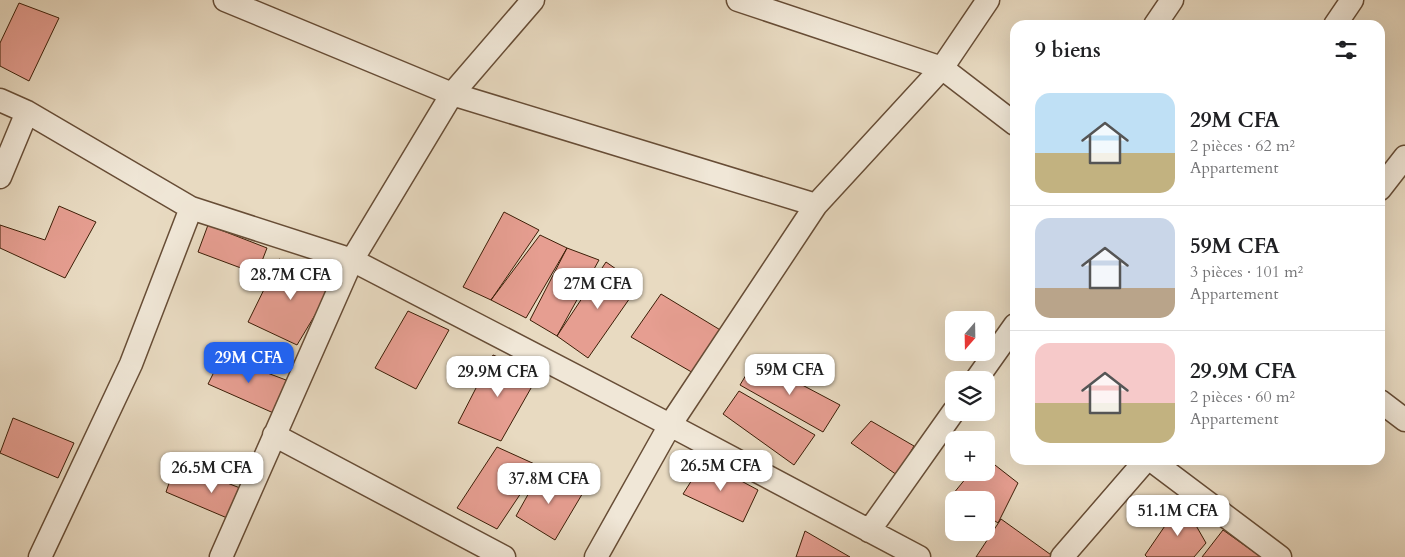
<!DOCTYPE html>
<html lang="fr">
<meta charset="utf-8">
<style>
:root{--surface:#fff;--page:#f6f6f6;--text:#202124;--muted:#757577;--line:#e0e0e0;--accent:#2563eb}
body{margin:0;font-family:Cardo,serif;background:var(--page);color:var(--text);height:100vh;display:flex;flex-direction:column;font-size:19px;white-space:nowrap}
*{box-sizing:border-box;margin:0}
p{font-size:16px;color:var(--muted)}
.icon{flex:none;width:28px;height:28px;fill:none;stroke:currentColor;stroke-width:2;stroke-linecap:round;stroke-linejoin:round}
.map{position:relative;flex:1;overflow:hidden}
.panel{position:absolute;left:1010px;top:20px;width:375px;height:445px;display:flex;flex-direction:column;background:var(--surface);border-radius:15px;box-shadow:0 5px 20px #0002}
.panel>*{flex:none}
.needle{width:32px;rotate:200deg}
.fabs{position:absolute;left:945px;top:311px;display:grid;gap:10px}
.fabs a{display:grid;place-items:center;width:50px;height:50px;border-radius:10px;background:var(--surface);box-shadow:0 5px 20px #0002;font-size:25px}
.price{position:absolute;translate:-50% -42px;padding:0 11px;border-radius:10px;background:#fff;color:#222;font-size:16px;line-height:32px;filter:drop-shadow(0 1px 2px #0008)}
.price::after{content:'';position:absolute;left:50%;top:30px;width:15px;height:11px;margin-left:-8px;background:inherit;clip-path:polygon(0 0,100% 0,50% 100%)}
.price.current{background:var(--accent);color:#fff}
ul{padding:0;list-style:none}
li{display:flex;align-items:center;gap:15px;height:125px;padding:0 25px}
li+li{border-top:1px solid var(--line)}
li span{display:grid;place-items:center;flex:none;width:140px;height:100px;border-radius:15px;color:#555}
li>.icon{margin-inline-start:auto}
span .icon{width:60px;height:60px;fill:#fffc;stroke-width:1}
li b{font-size:21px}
h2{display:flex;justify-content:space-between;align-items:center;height:60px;padding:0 25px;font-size:21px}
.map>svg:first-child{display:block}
.building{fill:#e69e91;stroke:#3c1e07}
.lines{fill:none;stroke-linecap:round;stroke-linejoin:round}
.minor-casing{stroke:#674d36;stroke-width:25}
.minor{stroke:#f0e7d7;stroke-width:22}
</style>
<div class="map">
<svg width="1405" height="557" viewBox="0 0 1405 557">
<rect width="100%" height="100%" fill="#e8dac1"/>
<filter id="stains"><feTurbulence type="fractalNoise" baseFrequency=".004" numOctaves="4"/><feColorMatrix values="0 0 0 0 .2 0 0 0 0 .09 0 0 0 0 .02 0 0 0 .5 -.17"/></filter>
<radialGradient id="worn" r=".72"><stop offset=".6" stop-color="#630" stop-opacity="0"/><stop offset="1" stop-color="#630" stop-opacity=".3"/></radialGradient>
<path class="building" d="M19,3L59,18L29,81L0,66V43Z
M59,206L96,222L65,278L0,248V225L45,240Z
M504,212L539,230L491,300L463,287Z
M208,225L267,248L257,274L198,252Z
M540,235L567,248L526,318L491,300Z
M567,248L599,260L557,336L530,320Z
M279,259L336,280L297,345L248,322Z
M606,262L639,285L588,358L557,336Z
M661,294L722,331L695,374L631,337Z
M408,311L449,330L416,389L375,368Z
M493,355L539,374L501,441L458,423Z
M222,356L286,380L278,415L208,384Z
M755,360L840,405L823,432L740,385Z
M739,391L815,435L794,465L723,414Z
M13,418L74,443L58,478L0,453Z
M871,421L914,446L897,475L851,443Z
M497,447L539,466L497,529L457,508Z
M986,458L1018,483L998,523L986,515V500H962L953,494L971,472H986Z
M704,461L758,490L743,522L683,494Z
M176,463L258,495L246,526L166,492Z
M540,473L584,491L555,540L516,516Z
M1182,501L1206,543L1194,557H1147L1145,555Z
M1001,519L1054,557H976Z
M1223,530L1261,557H1202Z
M805,531L850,557H796Z"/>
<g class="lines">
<defs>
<path id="minor" d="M225,0L452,94L816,205
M738,0L942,68L1015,124
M1155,25L1172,0
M1335,25L1352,0
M0,100L27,112L191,208L352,260L670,425L919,557
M0,177L27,112
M1380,189L1405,157
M976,380L1015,325
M1380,401L1405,420
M274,435L504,557
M1151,460L1280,557
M869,531L954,411
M40,557L131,364L191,208
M221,557L352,260L452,94L533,0
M596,557L670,425L816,205L942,68L988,0
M1062,557L1146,460"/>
</defs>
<use href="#minor" class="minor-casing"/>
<use href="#minor" class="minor"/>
</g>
<rect width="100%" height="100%" filter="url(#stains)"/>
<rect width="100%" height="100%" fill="url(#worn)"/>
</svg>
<div class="fabs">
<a><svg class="needle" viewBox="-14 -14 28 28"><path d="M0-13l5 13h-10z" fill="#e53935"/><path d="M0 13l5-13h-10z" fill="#757577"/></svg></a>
<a><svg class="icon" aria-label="layers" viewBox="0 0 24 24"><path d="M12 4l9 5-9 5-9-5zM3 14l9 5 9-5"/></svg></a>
<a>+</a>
<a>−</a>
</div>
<b class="price" style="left:291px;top:301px">28.7M CFA</b>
<b class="price" style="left:598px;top:310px">27M CFA</b>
<b class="price current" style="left:249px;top:384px">29M CFA</b>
<b class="price" style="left:790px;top:396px">59M CFA</b>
<b class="price" style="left:498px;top:398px">29.9M CFA</b>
<b class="price" style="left:721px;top:492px">26.5M CFA</b>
<b class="price" style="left:212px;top:494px">26.5M CFA</b>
<b class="price" style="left:549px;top:505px">37.8M CFA</b>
<b class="price" style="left:1178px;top:537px">51.1M CFA</b>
<section class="panel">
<h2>9 biens<svg class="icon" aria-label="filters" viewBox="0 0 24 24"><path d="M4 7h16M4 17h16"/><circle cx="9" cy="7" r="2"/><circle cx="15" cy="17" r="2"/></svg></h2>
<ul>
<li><span style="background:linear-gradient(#bfe0f5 60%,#c2b280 0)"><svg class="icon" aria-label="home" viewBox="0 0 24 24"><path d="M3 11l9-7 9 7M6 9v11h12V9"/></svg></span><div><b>29M CFA</b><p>2 pièces · 62 m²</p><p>Appartement</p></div></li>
<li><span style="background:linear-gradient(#c9d6e8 70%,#b9a48a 0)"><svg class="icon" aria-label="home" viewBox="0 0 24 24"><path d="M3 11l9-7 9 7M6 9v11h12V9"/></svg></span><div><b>59M CFA</b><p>3 pièces · 101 m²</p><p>Appartement</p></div></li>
<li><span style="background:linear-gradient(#f6c9c9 60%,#c2b280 0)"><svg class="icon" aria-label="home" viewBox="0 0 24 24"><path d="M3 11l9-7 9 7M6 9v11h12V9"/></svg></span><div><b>29.9M CFA</b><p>2 pièces · 60 m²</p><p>Appartement</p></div></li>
</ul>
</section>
</div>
